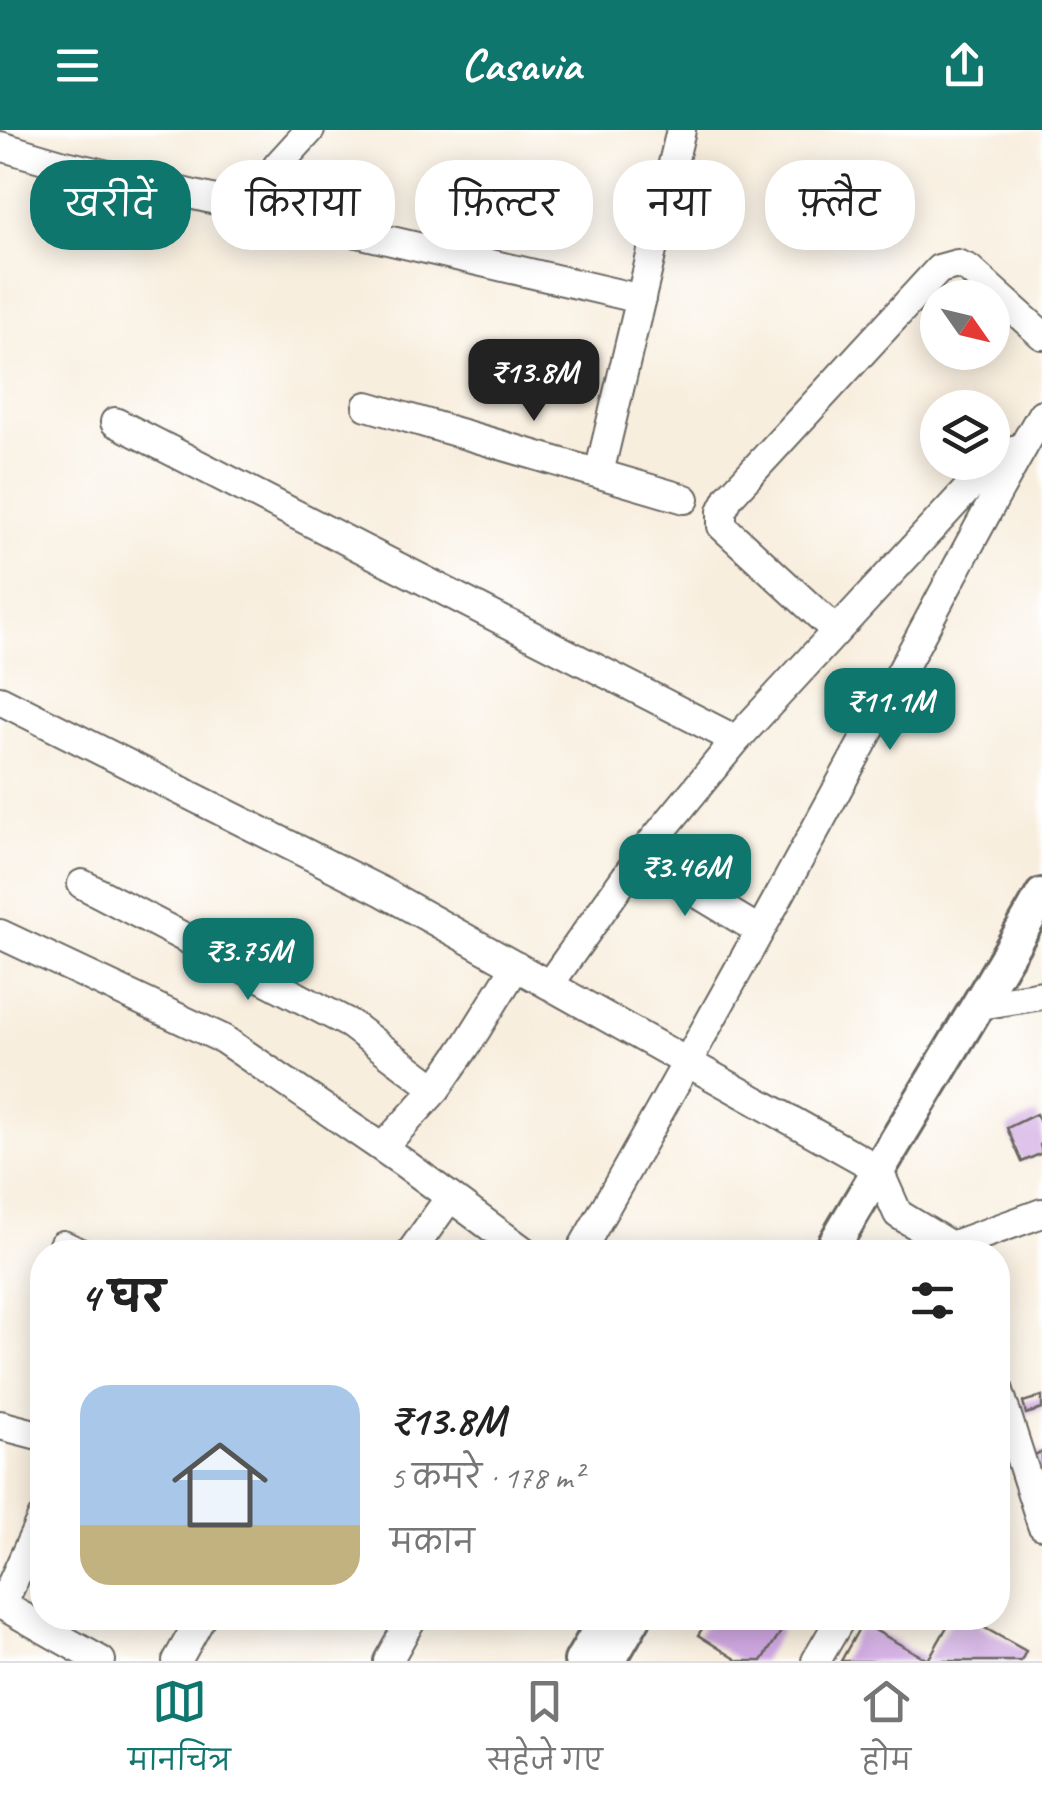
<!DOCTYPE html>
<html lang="hi">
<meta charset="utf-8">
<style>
:root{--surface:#fff;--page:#f6f6f6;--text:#222;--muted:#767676;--line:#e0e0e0;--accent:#0f766e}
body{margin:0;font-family:Caveat,"Playpen Sans Deva",sans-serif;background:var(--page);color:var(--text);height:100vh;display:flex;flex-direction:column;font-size:38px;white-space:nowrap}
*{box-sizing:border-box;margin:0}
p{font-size:32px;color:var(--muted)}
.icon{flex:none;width:55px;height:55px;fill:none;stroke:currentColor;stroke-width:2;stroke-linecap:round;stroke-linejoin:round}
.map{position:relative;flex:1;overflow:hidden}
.details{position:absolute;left:30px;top:1110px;width:980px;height:390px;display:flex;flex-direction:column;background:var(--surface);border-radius:40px;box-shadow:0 5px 25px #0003}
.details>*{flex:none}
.banner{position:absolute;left:30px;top:30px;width:982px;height:90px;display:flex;gap:20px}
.needle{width:65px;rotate:124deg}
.controls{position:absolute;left:920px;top:150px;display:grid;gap:20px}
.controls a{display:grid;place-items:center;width:90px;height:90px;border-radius:50%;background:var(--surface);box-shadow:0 5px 25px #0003;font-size:50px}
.price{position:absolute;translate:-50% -85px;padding:0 22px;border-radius:20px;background:var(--accent);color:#fff;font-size:32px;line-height:65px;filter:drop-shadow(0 2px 5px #0008)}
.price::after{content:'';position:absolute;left:50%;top:60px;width:30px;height:22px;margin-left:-15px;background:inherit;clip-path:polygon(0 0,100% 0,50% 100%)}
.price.current{background:#222;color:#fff}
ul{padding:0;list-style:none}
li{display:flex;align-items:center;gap:30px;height:250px;padding:0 50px}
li+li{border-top:2px solid var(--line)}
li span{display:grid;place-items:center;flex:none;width:280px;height:200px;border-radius:30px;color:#555}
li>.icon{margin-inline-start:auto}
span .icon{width:120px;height:120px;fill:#fffc;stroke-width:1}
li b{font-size:42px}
h2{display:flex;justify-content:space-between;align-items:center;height:120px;padding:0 50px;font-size:42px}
.tag{padding:0 35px;border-radius:40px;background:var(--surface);box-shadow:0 5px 25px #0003;font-size:35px;line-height:90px}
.tag.current{background:var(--accent);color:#fff}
header{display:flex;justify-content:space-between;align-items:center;height:130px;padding:0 50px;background:var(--accent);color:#fff;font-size:45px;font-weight:800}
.menu{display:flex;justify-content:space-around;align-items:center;height:140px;border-top:2px solid var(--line);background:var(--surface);font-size:28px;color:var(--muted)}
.menu a{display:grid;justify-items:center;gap:5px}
.menu .current{color:var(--accent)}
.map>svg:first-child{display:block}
.building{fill:#cfa7e1}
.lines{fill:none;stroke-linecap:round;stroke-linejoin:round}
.minor-casing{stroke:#696660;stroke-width:32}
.major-casing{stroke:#696660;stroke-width:38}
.minor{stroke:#fff;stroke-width:28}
.major{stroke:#fff;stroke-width:32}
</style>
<header><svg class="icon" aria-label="menu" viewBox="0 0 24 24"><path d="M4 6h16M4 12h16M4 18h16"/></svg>Casavia<svg class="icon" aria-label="share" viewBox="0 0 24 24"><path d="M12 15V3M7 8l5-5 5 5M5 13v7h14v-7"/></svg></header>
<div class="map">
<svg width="1042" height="1531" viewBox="0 0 1042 1531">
<rect width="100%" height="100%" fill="#fff"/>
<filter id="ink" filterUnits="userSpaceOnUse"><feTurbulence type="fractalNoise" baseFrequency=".01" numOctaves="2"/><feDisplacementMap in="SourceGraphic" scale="20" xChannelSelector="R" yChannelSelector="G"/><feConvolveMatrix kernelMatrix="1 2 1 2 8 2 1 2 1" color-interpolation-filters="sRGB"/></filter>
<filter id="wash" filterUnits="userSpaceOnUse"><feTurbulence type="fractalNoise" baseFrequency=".0048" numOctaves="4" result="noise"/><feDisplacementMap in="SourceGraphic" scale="40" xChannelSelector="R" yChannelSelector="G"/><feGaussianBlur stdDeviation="2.25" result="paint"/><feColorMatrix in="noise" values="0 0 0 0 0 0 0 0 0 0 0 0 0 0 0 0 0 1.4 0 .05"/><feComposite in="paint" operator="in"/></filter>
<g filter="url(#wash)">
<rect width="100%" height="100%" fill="#f8eede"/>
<g id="blocks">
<path class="building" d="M1036,984L1042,997V1014L1040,1015L1042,1023L1022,1032L1007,998Z
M1042,1266V1279L1026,1284L1023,1272Z
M1042,1322V1367L1028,1327Z
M709,1488H762L782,1500L762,1531H739L698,1505Z
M952,1488H967L1026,1521L1021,1531H841L862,1493L928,1530Z"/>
</g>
</g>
<g filter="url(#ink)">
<use href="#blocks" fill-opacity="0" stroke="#696660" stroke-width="2.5"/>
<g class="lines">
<defs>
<path id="minor" d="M0,16L61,34L641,169
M249,78L278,35L310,0
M367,276L685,369
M115,292L736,610
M599,343L681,0
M836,501L722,396V381L729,367L939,139L957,134L969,139L1042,205
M0,570L383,762L878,1039L898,1084L951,1116
M639,728L760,801
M82,754L350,894L436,959
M0,804L223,909L404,1033L525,1122
M549,855L639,728L736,610L976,350L1012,320
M980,875L1042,865
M382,1018L436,959L468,913L516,836
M63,1115L78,1122
M411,1122L450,1067
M580,1122C685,938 788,751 889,564C940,471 988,376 1042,284
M954,1122L951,1116L1042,1083
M998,1258L1042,1395
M0,1295L42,1306
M42,1388L2,1475L101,1531
M177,1531L201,1488
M388,1531L412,1488
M816,1531L841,1488"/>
<path id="major" d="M830,1122C899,1003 974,886 1042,765
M581,1531L606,1488
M609,1531L634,1488"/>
</defs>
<use href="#minor" class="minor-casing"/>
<use href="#major" class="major-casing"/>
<use href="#minor" class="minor"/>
<use href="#major" class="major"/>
</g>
</g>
</svg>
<div class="controls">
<a><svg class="needle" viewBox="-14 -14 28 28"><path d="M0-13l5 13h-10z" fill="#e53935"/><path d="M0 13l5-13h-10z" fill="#767676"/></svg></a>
<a><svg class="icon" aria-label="layers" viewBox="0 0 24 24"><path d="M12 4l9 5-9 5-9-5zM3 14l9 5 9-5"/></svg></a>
</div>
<b class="price current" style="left:534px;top:294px">₹13.8M</b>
<b class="price" style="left:890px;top:623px">₹11.1M</b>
<b class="price" style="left:685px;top:789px">₹3.46M</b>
<b class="price" style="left:248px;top:873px">₹3.75M</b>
<div class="banner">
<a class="tag current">खरीदें</a>
<a class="tag">किराया</a>
<a class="tag">फ़िल्टर</a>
<a class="tag">नया</a>
<a class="tag">फ़्लैट</a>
</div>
<section class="details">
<h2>4 घर<svg class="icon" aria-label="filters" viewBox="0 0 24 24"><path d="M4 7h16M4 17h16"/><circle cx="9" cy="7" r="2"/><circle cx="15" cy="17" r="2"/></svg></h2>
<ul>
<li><span style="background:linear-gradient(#a9c7e8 70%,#c2b280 0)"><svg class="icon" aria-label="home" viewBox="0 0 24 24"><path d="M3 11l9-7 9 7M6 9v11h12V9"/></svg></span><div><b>₹13.8M</b><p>5 कमरे · 178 m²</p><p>मकान</p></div></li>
</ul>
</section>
</div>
<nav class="menu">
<a class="current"><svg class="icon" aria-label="map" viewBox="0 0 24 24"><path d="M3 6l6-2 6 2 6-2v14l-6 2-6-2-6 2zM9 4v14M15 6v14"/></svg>मानचित्र</a>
<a><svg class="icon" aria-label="saved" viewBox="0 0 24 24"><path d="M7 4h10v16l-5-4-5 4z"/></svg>सहेजे गए</a>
<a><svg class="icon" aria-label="home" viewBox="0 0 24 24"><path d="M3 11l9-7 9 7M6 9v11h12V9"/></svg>होम</a>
</nav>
